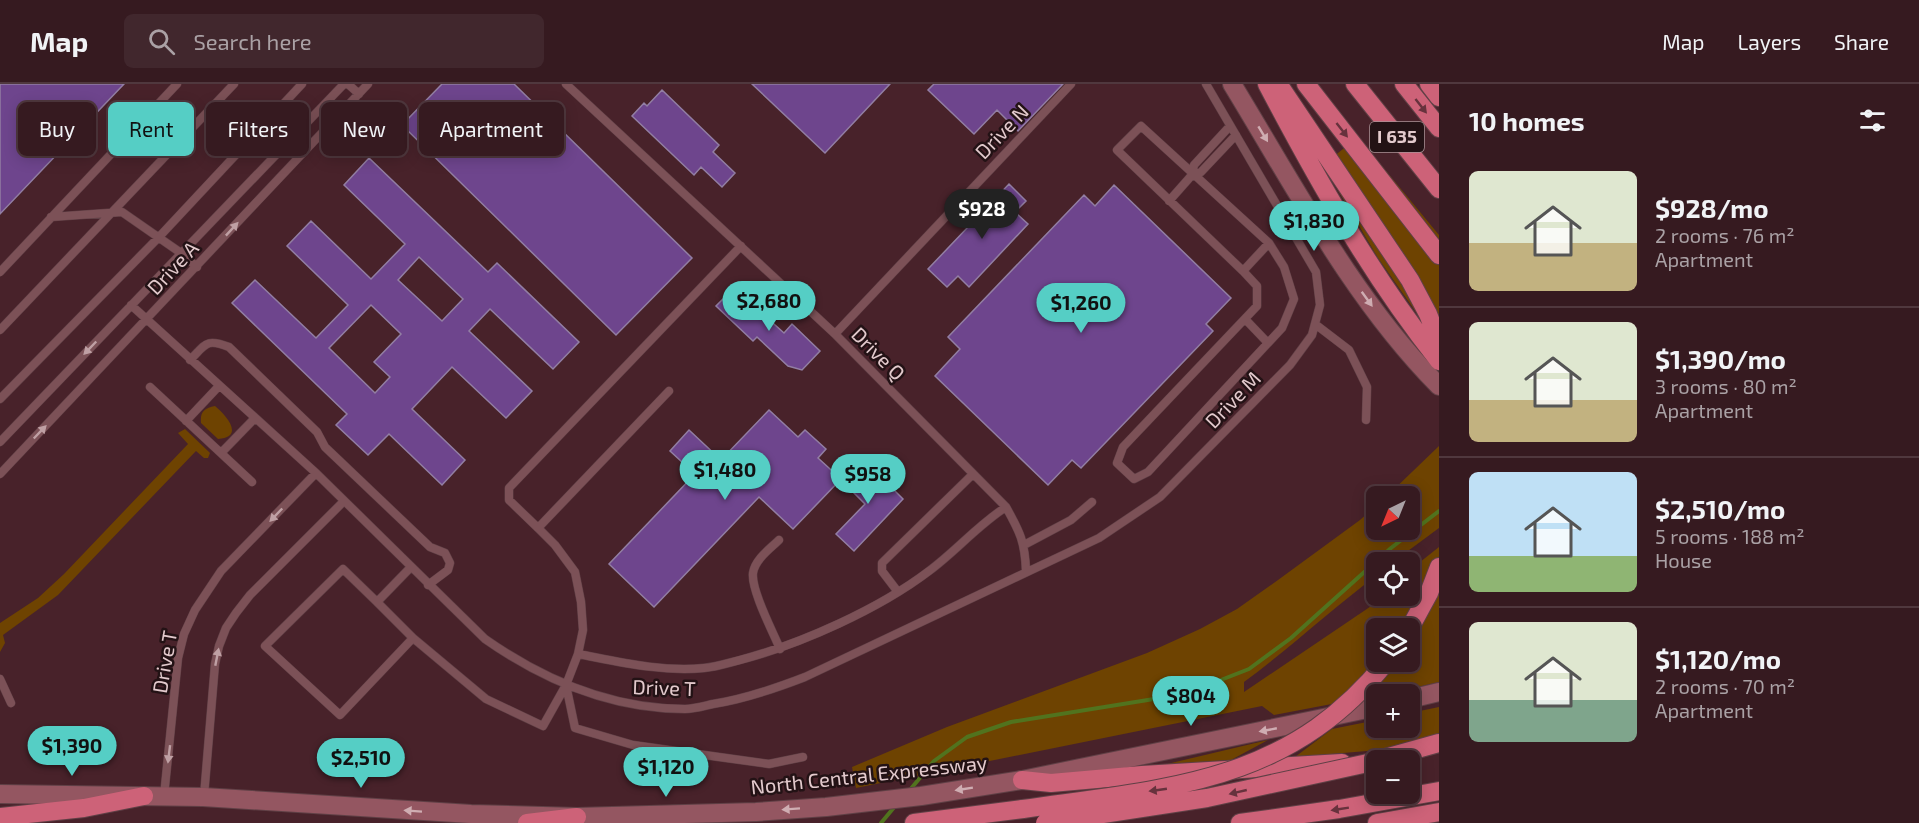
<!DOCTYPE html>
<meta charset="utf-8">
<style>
:root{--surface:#361a20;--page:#41272d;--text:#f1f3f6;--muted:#aaa1a5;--line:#50383e;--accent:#55cec5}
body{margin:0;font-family:"Exo 2",sans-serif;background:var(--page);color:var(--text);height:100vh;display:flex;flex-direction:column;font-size:22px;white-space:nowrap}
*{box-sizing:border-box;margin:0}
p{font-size:20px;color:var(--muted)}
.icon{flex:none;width:33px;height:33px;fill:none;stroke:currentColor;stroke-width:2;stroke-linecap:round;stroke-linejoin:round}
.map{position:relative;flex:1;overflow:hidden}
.drawer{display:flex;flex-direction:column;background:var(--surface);width:480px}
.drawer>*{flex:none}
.top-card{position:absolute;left:18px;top:18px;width:570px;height:54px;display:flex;gap:12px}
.needle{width:39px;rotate:223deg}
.tools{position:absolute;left:1366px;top:402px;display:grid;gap:12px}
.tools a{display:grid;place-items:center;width:54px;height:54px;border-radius:9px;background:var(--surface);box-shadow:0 3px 15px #0003,0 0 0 2px var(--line);font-size:30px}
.price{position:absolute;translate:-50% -51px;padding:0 14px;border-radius:21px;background:var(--accent);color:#111;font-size:20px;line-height:39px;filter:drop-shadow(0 2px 3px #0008)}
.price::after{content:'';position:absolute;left:50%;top:36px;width:18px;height:14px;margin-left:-9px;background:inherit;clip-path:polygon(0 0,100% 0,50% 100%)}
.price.current{background:#222;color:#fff}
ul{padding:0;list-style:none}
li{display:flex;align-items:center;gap:18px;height:150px;padding:0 30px}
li+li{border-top:2px solid var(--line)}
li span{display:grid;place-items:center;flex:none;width:168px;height:120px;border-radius:9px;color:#555}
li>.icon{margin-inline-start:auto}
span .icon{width:72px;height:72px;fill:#fffc;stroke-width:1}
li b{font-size:26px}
h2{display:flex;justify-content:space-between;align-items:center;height:72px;padding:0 30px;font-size:26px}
.tag{padding:0 21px;border-radius:9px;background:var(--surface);box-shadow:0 3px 15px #0003,0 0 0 2px var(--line);font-size:21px;line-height:54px}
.tag.current{background:var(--accent);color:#111}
header{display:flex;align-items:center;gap:36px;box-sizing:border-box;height:84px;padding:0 30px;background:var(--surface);border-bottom:2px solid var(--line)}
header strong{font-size:28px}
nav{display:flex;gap:33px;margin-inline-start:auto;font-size:21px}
.search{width:420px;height:54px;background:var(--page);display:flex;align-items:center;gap:15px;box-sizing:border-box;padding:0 21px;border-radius:9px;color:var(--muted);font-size:22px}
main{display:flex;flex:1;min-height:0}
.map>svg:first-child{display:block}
.green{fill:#6e4301;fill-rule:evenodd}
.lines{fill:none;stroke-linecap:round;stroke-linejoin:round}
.stream{stroke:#51731e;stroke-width:4}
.building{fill:#6e458d;stroke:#927ea3;stroke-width:1.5;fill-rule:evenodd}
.lane-casing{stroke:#604046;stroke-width:9}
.secondary-casing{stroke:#604046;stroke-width:20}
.highway-casing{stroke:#604046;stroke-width:20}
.lane{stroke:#7c5157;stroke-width:8}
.secondary{stroke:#945661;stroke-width:18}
.highway{stroke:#cd6278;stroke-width:18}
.highway-bridge-casing{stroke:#604046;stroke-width:20;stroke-linecap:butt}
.highway-bridge{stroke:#cd6278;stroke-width:18}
.oneway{fill:#67323d}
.oneway2{fill:#cfadb2}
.oneway3{fill:#bfa0a4}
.labels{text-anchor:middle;stroke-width:5;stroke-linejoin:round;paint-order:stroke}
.shield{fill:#231215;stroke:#a99396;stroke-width:1.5}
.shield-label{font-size:18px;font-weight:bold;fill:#e3cacd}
.street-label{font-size:20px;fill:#e3cacd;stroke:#231215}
</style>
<header>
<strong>Map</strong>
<div class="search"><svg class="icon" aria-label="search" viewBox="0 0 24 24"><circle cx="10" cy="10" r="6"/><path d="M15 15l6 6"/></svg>Search here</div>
<nav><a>Map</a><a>Layers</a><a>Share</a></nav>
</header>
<main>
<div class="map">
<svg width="1439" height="739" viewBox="0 0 1439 739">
<rect width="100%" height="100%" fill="#48222a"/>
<path class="green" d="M1358,53L1439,151V261L1378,174L1323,81Z
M215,322C225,330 246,353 218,355L201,339C200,328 204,324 215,322Z
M185,345L208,367L210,369L208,374H204L196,367L58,511L3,551L5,559L0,568V539L38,514L64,490L188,360L178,349Z
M1439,362V444L1393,478H1377V491C1332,525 1290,564 1244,598V608L1386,512H1410V486L1439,463V598L1400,607L1274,631L1262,622L856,704L852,683L947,643L1147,569L1200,545L1237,525L1278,496L1360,436L1377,421V446H1410V412H1387ZM1377,544H1410V578H1377Z
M1439,623V661L1295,673L1332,645L1377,636V644H1410V629Z
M1268,656L1231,676L1167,680Z"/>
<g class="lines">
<path class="stream" d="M909,707L934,677L967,653L1011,638L1185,610L1249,585L1291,554L1391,464L1439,427
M881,739L896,721"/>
</g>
<path class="building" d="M0,0H124L0,130Z
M442,0H514L692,174L616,251L402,41Z
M752,0H890L825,69Z
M934,0H1063L1018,47L997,26L974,50L928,6Z
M662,6L719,61L713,68L735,89L722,103L701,83L694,91L632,32L644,19L647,22Z
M369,74L488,188L497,179L579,258L553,285L490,225L469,247L532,307L506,334L452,283L412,325L465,376L442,401L389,350L368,371L336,341L347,330L232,219L255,196L316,254L348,221L287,162L311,137L371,195L405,160L344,101ZM419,173L463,215L442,237L398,196ZM371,221L401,250L374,278L390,293L375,309L329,264Z
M1009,100L1026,117L1015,128L1028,140L969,203L958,192L947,203L928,185Z
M1114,101L1231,214L1206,240L1213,247L1081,384L1072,376L1048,401L935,292L960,265L948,253L1084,111L1095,122Z
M734,204L784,249L792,240L820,267L802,286L788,282L757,253L753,257L716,222Z
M769,326L798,353L805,346L826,365L818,374L841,395L793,445L759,413L654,523L609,480L695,390L670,367L689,346L721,376Z
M861,379L870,387L872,384L903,415L854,467L836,450L865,420L843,398Z"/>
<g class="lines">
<defs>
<path id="lane" d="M348,0L359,10
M566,0L835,250L1006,423C1020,448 1025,458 1026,487
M1141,42L1269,159L1243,187L1117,66Z
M1192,91L1201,88L1236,51
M1169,117L1192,91L1194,81L1230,42
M51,133L122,128L181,169L197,183
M1243,187L1257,202V222L1123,363L1117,379L1134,395L1148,388L1282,244L1294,215L1284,183L1269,159
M0,188L177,0
M131,221L316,389L485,555C545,597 611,625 685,625C694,625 704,622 713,620C745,615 774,605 805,593L1099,454L1160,413L1290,281L1312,251L1320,221L1316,188L1206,0
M1245,235L1268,259
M1315,240L1349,266L1367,303L1366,336
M0,246L234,0
M835,250L1071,0
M190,276C206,260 206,254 229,263L317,348L325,363L430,463L445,469L450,479L448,486L428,501
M150,303L252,398
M0,315L159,153L302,0
M186,337L219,302
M0,358L344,0
M221,369L255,334
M0,390L368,0
M538,444L509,416V404L741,162
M779,456C771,464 755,475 753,489C751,506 773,548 780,565
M1024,461L1071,436L1092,418
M898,508L882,487V479L973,390
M377,518L413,554L340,631L265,562L343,485L377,518L411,483
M413,554L486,615L543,642L566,601L578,570C620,578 661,588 704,584C716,583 728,579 740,576C801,560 879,525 929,487C956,467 978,441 1006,423
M578,570L583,546L581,518L575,488L555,461L538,444L669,307
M0,595L11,619
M566,601L575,644L633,661L769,680L803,673
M164,712L178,574L184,550L195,526L221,487L316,389
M204,712L215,580L219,562L226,544L236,529L250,511L344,417"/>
<path id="secondary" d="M1232,0C1295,103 1353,215 1439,302
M1410,615L1439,608
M0,710L203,713L471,730L577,733L756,728L826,723L921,712L1022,696L1377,623"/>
<path id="highway" d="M1267,0C1318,97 1371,191 1439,277
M1306,0L1439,171
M1355,0L1439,105
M1404,0L1439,44
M1429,0L1439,13
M1279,1L1410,196L1428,230L1439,258
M1410,544L1429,509L1439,483
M1378,676L1439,659
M1022,696L1051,699L1142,691L1342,679
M0,733L84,724L144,712
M527,739L577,733
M914,739L1023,725
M1240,739L1339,725L1439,707
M1377,739L1439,728"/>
</defs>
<use href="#lane" class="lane-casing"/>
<use href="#secondary" class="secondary-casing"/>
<use href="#highway" class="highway-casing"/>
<use href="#lane" class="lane"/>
<use href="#secondary" class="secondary"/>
<use href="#highway" class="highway"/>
<defs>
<path id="highway-bridge" d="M1023,725C1167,704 1288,700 1386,578
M1045,739L1207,714L1377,677"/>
</defs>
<use href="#highway-bridge" class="highway-bridge-casing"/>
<use href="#highway-bridge" class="highway-bridge"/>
</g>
<defs><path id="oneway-solid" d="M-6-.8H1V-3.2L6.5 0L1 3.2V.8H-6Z" transform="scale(1.5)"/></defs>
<g class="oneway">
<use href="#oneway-solid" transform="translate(1421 22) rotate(52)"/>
<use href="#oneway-solid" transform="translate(1342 46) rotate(52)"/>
<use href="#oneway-solid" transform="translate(1158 706) rotate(172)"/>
<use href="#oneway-solid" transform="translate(1238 708) rotate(167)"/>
<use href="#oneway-solid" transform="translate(1340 725) rotate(171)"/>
</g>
<g class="oneway2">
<use href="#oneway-solid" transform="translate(1263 50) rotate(59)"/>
<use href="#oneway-solid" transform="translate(1367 215) rotate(54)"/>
<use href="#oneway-solid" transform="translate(1268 646) rotate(169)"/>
<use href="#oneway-solid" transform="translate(964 705) rotate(171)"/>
<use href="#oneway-solid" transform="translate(791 725) rotate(176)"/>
<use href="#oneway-solid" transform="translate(413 727) rotate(-176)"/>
</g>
<g class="oneway3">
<use href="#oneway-solid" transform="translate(232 145) rotate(-47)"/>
<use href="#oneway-solid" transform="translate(90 264) rotate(134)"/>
<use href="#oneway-solid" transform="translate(40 348) rotate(-46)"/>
<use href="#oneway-solid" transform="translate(276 431) rotate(134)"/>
<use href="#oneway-solid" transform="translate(217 573) rotate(-79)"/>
<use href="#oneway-solid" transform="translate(169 670) rotate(97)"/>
</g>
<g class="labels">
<rect class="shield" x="1370" y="38" width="54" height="30" rx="4.5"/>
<g class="shield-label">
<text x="1397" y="59">I 635</text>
</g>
<g class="street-label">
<text transform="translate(1002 48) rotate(-46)" y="7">Drive N</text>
<text transform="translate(173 184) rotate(-47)" y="7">Drive A</text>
<text transform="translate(878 270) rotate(45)" y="7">Drive Q</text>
<text transform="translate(1233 316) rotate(-46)" y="7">Drive M</text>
<text transform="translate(165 578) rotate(-80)" y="7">Drive T</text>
<text transform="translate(664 604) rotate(2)" y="7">Drive T</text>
<text transform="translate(869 691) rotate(-6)" y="7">North Central Expressway</text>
</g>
</g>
</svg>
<div class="tools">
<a><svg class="needle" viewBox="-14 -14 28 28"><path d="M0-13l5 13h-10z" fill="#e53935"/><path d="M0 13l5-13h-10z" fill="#aaa1a5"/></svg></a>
<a><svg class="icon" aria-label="locate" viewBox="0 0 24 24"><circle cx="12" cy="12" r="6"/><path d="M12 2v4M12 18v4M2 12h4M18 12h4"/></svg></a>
<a><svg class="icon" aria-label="layers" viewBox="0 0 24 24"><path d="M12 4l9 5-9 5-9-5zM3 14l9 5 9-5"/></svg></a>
<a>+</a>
<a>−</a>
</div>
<b class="price current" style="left:982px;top:156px">$928</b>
<b class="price" style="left:1314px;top:168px">$1,830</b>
<b class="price" style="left:769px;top:248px">$2,680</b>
<b class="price" style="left:1081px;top:250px">$1,260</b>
<b class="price" style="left:725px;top:417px">$1,480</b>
<b class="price" style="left:868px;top:421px">$958</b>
<b class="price" style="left:1191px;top:643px">$804</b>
<b class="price" style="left:72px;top:693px">$1,390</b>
<b class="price" style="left:361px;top:705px">$2,510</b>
<b class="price" style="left:666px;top:714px">$1,120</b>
<div class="top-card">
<a class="tag">Buy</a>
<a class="tag current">Rent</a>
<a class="tag">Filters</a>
<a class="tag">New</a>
<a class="tag">Apartment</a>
</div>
</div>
<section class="drawer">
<h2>10 homes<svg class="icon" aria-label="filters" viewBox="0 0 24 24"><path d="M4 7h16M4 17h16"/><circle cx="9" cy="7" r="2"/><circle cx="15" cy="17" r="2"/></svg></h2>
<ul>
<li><span style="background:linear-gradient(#dfe7d0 60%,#c2b280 0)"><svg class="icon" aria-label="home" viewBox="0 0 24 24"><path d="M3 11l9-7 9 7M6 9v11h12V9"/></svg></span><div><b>$928/mo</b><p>2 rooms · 76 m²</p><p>Apartment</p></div></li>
<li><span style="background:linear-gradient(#dfe7d0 65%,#c2b280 0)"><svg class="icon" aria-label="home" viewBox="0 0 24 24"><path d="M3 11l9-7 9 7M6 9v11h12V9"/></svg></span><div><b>$1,390/mo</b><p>3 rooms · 80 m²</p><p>Apartment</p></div></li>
<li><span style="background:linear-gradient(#bfe0f5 70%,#8fb573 0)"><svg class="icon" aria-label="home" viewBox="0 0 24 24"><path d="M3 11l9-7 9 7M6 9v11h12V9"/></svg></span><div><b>$2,510/mo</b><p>5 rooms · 188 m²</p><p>House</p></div></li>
<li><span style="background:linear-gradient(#dfe7d0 65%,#7fa58c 0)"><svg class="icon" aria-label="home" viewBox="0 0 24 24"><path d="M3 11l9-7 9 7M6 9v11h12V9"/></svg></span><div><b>$1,120/mo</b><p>2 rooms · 70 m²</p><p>Apartment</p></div></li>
</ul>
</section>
</main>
